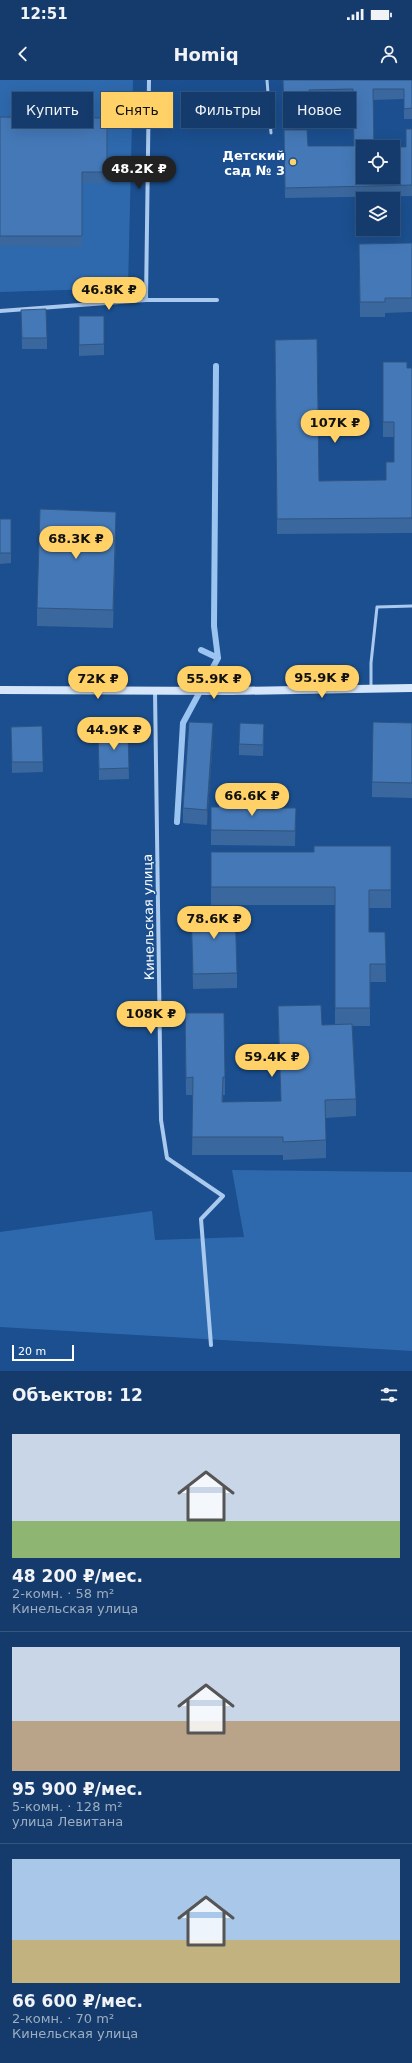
<!DOCTYPE html>
<html lang="ru">
<meta charset="utf-8">
<style>
:root{--surface:#143b6b;--page:#214673;--text:#f1f3f6;--muted:#9dadc1;--line:#33557e;--accent:#ffd166}
body{margin:0;font-family:"DejaVu Sans",sans-serif;background:var(--page);color:var(--text);height:100vh;display:flex;flex-direction:column;font-size:15px;white-space:nowrap}
*{box-sizing:border-box;margin:0}
p{font-size:13px;color:var(--muted)}
.icon{flex:none;width:22px;height:22px;fill:none;stroke:currentColor;stroke-width:2;stroke-linecap:round;stroke-linejoin:round}
.map{position:relative;height:1291px;overflow:hidden}
.drawer{display:flex;flex-direction:column;background:var(--surface);flex:1}
.drawer>*{flex:none}
.hud{position:absolute;left:12px;top:12px;width:388px;height:36px;display:flex;gap:8px}
.buttons{position:absolute;left:356px;top:60px;display:grid;gap:8px}
.buttons a{display:grid;place-items:center;width:44px;height:44px;border-radius:0px;background:var(--surface);box-shadow:0 4px 16px #0002,0 0 0 1px var(--line);font-size:20px}
.scale{position:absolute;left:12px;bottom:10px;width:62px;box-sizing:border-box;padding-left:4px;border:2px solid #fff;border-top:0;font-size:11px;line-height:14px;white-space:nowrap;color:#fff;-webkit-text-stroke:3px #1b4f8f;paint-order:stroke}
.price{position:absolute;translate:-50% -34px;padding:0 9px;border-radius:14px;background:var(--accent);color:#111;font-size:13px;line-height:26px;filter:drop-shadow(0 1px 2px #0008)}
.price::after{content:'';position:absolute;left:50%;top:24px;width:12px;height:9px;margin-left:-6px;background:inherit;clip-path:polygon(0 0,100% 0,50% 100%)}
.price.on{background:#222;color:#fff}
ul{padding:0;list-style:none}
li{display:grid;align-content:center;gap:8px;height:212px;padding:0 12px}
li+li{border-top:1px solid var(--line)}
li span{display:grid;place-items:center;height:124px;border-radius:0px;color:#555}
li>.icon{margin-inline-start:auto}
span .icon{width:72px;height:72px;fill:#fffc;stroke-width:1}
li b{font-size:17px}
h2{display:flex;justify-content:space-between;align-items:center;height:48px;padding:0 12px;font-size:17px}
.chip{padding:0 14px;border-radius:0px;background:var(--surface);box-shadow:0 4px 16px #0002,0 0 0 1px var(--line);font-size:14px;line-height:36px}
.chip.on{background:var(--accent);color:#111}
.status{display:flex;justify-content:space-between;align-items:center;height:28px;padding:0 20px;background:var(--surface);direction:ltr}
.status svg{height:11px;fill:currentColor}
header{display:flex;justify-content:space-between;align-items:center;height:52px;padding:0 12px;background:var(--surface);font-size:18px;font-weight:700}
.map>svg:first-child{display:block}
.green{fill:#2e69ad}
.lines{fill:none;stroke-linecap:round;stroke-linejoin:round}
.stream{stroke:#9cc4f0;stroke-width:6}
.lane{stroke:#a9c9ee;stroke-width:3}
.street{stroke:#a9c9ee;stroke-width:4}
.secondary{stroke:#d6e6fa;stroke-width:8}
.wall{fill:#3a679d}
.shaded-wall{fill:#305480}
.building{fill:#4478b7;stroke:#305480}
.poi-dot{fill:#ffd166;stroke:#1b4f8f;stroke-width:1.5}
.labels{text-anchor:middle;stroke-width:3;stroke-linejoin:round;paint-order:stroke}
.poi-label{font-size:13px;font-weight:bold;fill:#fff;stroke:#1b4f8f;text-anchor:end}
.street-label{font-size:13px;fill:#fff;stroke:#1b4f8f}
</style>
<div class="status"><b>12:51</b><svg viewBox="0 0 49 12"><path d="M0 12V9h3v3zM5 12V6h3v6zM10 12V3h3v9zM15 12V0h3v12zM26 1h20v11H26zM47 4h2v5h-2z"/></svg></div>
<header><svg class="icon" aria-label="back" viewBox="0 0 24 24"><path d="M15 5l-7 7 7 7"/></svg>Homiq<svg class="icon" aria-label="person" viewBox="0 0 24 24"><circle cx="12" cy="8" r="4"/><path d="M4 21q1-7 8-7t8 7"/></svg></header>
<div class="map">
<svg width="412" height="1291" viewBox="0 0 412 1291">
<rect width="100%" height="100%" fill="#1b4f8f"/>
<path class="green" d="M0,0H133L128,208L0,212Z
M232,1090L412,1092V1271L0,1247V1152L152,1131L155,1160L244,1157Z"/>
<g class="lines">
<path class="stream" d="M201,570L218,578
M177,742L183,643L218,578L214,546L216,286"/>
<path class="lane" d="M267,0L271,53
M371,608V583L377,527L412,526"/>
<path class="street" d="M146,220L149,0
M0,231L146,220H217
M155,611L161,1040L167,1078L223,1116L201,1139L211,1265"/>
<path class="secondary" d="M0,610L232,611L412,608"/>
</g>
<path class="wall" d="M283,0H412V39H404V19L373,20L363,97L406,67V49H412V116L285,118L284,50L308,66H354L353,20H310V40H284Z
M0,37L107,38V103H82V167L0,166Z
M412,163V232L385,233V237H360L359,164Z
M21,230L47,258V269H22Z
M79,236L104,264V275L79,276Z
M275,260L319,401L386,400L394,382V357H383V282L407,288H412V453L277,454Z
M0,439H11V483L0,484Z
M116,450L113,548L37,546V528Z
M412,643V718L372,717V702Z
M42,646L43,692L12,693L11,647Z
M128,653L129,699L99,700L98,654Z
M264,654L263,676L239,675V664Z
M213,658L207,745L183,743V728Z
M211,727L296,728L295,766L211,765Z
M391,766V828H369V852H385L386,902H370V946H352L356,1019V1036L326,1038V1078L283,1080V1075H192L193,1015H186L185,951L225,997V1015H223V1022H281L278,944V926L322,945H335V825H211V772H314Z
M191,827L237,893V908L193,909Z"/>
<path class="shaded-wall" d="M116,432V450L113,548V530Z
M213,643V658L207,745V730Z"/>
<path class="building" d="M283,0H412V28L404,29V9H373L374,67H363V97H393V67H406V49H412V105L285,108L284,50H307L308,66H354L353,9L309,10L310,29L284,30Z
M0,37L107,38V92H82V156H0Z
M412,163V218H385V222H360L359,164Z
M46,229L47,258H22L21,230Z
M79,236H104V264L79,265Z
M317,259L319,401L386,400V382H394V342H383V282H407V288H412V438L277,439L275,260Z
M40,429L116,432L113,530L37,528Z
M0,439H11V473H0Z
M189,642L213,643L207,730L183,728Z
M373,642L412,643V703L372,702Z
M240,643L264,644L263,665L239,664Z
M42,646L43,682H12L11,647Z
M128,653L129,688L99,689L98,654Z
M219,721L259,722V728H296L295,751L211,750V727H219Z
M314,766H391V810H369V852H385L386,884H370V928H335V807H211V772H314Z
M235,826L237,893L193,894L191,827Z
M321,925L322,945L352,944L356,1019L325,1020L326,1060L283,1062V1057H192L193,997L186,998L185,933H224L225,997H223L222,1022L281,1021L278,926Z"/>
<circle class="poi-dot" cx="293" cy="82" r="4"/>
<g class="labels">
<g class="poi-label">
<text x="285" y="80">Детский<tspan x="285" dy="15">сад № 3</tspan></text>
</g>
<g class="street-label">
<text transform="translate(148 837) rotate(-91)" y="5">Кинельская улица</text>
</g>
</g>
</svg>
<div class="buttons">
<a><svg class="icon" aria-label="locate" viewBox="0 0 24 24"><circle cx="12" cy="12" r="6"/><path d="M12 2v4M12 18v4M2 12h4M18 12h4"/></svg></a>
<a><svg class="icon" aria-label="layers" viewBox="0 0 24 24"><path d="M12 4l9 5-9 5-9-5zM3 14l9 5 9-5"/></svg></a>
</div>
<div class="scale">20 m</div>
<b class="price on" style="left:139px;top:110px">48.2K ₽</b>
<b class="price" style="left:109px;top:231px">46.8K ₽</b>
<b class="price" style="left:335px;top:364px">107K ₽</b>
<b class="price" style="left:76px;top:480px">68.3K ₽</b>
<b class="price" style="left:322px;top:619px">95.9K ₽</b>
<b class="price" style="left:98px;top:620px">72K ₽</b>
<b class="price" style="left:214px;top:620px">55.9K ₽</b>
<b class="price" style="left:114px;top:671px">44.9K ₽</b>
<b class="price" style="left:252px;top:737px">66.6K ₽</b>
<b class="price" style="left:214px;top:860px">78.6K ₽</b>
<b class="price" style="left:151px;top:955px">108K ₽</b>
<b class="price" style="left:272px;top:998px">59.4K ₽</b>
<div class="hud">
<a class="chip">Купить</a>
<a class="chip on">Снять</a>
<a class="chip">Фильтры</a>
<a class="chip">Новое</a>
</div>
</div>
<section class="drawer">
<h2>Объектов: 12<svg class="icon" aria-label="filters" viewBox="0 0 24 24"><path d="M4 7h16M4 17h16"/><circle cx="9" cy="7" r="2"/><circle cx="15" cy="17" r="2"/></svg></h2>
<ul>
<li><span style="background:linear-gradient(#c9d6e8 70%,#8fb573 0)"><svg class="icon" aria-label="home" viewBox="0 0 24 24"><path d="M3 11l9-7 9 7M6 9v11h12V9"/></svg></span><div><b>48 200 ₽/мес.</b><p>2-комн. · 58 m²</p><p>Кинельская улица</p></div></li>
<li><span style="background:linear-gradient(#c9d6e8 60%,#b9a48a 0)"><svg class="icon" aria-label="home" viewBox="0 0 24 24"><path d="M3 11l9-7 9 7M6 9v11h12V9"/></svg></span><div><b>95 900 ₽/мес.</b><p>5-комн. · 128 m²</p><p>улица Левитана</p></div></li>
<li><span style="background:linear-gradient(#a9c7e8 65%,#c2b280 0)"><svg class="icon" aria-label="home" viewBox="0 0 24 24"><path d="M3 11l9-7 9 7M6 9v11h12V9"/></svg></span><div><b>66 600 ₽/мес.</b><p>2-комн. · 70 m²</p><p>Кинельская улица</p></div></li>
</ul>
</section>
